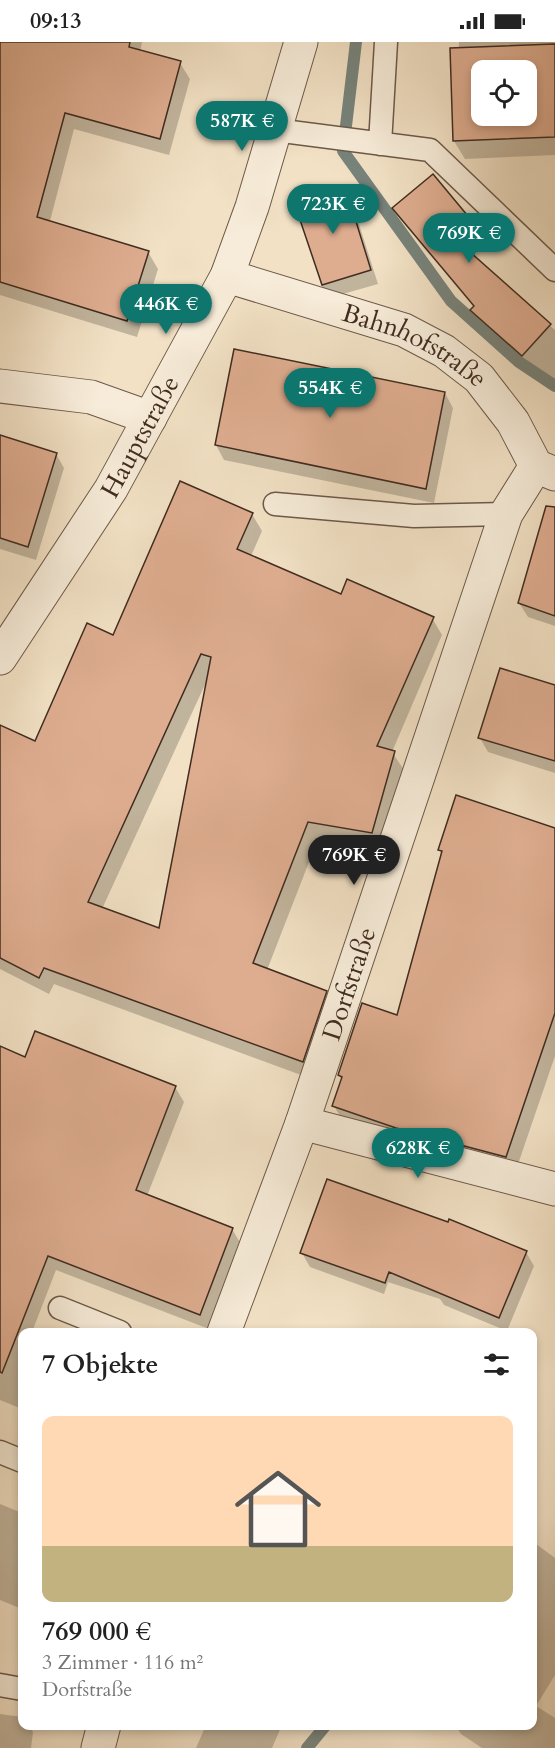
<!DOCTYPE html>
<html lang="de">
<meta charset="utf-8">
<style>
:root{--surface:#fff;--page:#f2f2f2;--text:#222;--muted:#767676;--line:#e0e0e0;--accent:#0f766e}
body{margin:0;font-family:Cardo,serif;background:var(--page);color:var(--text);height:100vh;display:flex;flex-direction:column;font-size:22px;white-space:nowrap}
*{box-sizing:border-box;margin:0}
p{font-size:20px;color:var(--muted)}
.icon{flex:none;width:33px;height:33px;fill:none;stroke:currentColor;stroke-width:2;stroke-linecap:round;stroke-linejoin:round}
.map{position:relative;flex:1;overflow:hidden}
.panel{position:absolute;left:18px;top:1286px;width:519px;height:402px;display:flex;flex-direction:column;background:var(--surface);border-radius:12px;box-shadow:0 3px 9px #0003}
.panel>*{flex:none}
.fabs{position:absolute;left:471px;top:18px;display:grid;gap:12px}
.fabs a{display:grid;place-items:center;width:66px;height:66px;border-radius:12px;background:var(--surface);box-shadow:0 3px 9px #0003;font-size:30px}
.price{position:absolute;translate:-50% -51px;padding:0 14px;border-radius:21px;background:var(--accent);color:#fff;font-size:20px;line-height:39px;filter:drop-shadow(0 2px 3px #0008)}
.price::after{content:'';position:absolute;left:50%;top:36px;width:18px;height:14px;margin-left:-9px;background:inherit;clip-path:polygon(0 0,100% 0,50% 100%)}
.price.active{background:#222;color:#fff}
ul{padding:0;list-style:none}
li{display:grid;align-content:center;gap:12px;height:318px;padding:0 24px}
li+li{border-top:2px solid var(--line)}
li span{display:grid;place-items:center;height:186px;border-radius:12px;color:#555}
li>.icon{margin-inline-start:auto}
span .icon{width:108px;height:108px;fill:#fffc;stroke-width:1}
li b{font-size:26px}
h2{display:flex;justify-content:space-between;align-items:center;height:72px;padding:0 24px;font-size:26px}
.status{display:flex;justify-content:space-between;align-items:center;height:42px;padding:0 30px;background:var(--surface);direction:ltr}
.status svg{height:16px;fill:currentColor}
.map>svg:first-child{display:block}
.shadow{fill:#0003;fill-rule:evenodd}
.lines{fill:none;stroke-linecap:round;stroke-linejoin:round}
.stream{stroke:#77837b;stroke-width:12}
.building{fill:#dead90;stroke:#402c20;stroke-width:1.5;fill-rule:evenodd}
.service-casing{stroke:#6c5949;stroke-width:25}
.minor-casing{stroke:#6c5949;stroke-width:35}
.service{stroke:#f7ecd9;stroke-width:22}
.minor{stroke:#f7ecd9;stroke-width:33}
.labels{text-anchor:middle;stroke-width:4.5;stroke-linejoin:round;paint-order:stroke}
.street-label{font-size:26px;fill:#402c20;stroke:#f7ecd9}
</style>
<div class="status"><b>09:13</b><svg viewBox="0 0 49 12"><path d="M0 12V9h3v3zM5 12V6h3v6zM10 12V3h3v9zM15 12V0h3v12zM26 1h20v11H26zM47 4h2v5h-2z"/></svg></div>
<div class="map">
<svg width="555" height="1706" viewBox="0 0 555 1706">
<rect width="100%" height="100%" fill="#f2e1c5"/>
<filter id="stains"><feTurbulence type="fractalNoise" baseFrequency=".00333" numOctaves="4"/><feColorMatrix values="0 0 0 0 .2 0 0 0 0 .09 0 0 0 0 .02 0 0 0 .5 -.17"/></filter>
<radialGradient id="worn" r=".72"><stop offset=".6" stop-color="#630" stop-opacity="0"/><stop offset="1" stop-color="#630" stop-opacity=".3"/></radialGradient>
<path class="shadow" d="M0,0H142L140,10L180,21L190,37L169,113L74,87L50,179L148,210L158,227L137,295L0,253Z
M459,0H555V113L465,117L454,99ZM482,28H526V74H482Z
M344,146L352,160L378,242L329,256L321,242L296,161Z
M396,167L481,192L485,199L436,182L555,288V344L478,278L472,268L474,265Z
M445,351L453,366L434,461L224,418L216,403Z
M0,395L56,412L64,426L36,518L0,507Z
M252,472L262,489L251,514L341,554L432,576L442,593L392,710L404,728L381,807L318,797L267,928L326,950L336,967L312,1037L54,942L49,952L0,927V685L36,701L114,595ZM208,636L160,888L102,867Z
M555,500V584L528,575L519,561Z
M555,645V731L488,710L480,696Z
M555,787V1014L515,1131L344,1081L334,1064L343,1039L339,1033L398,975L442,813L439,808Z
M0,1005L26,1017L175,1045L184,1060L147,1154L232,1187L241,1202L209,1287L56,1228L32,1290H22V1367L0,1358Z
M526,1210L534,1224L507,1289L444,1263L440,1257L388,1240L384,1252L310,1225L302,1211Z
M22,1394V1408L19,1402Z
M0,1462L22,1471V1567L0,1558Z
M532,1499L555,1516V1633L536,1664L555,1676V1706H482L461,1692L455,1683H532Z
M0,1672L22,1675V1683H29L33,1690L31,1706H0Z
M206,1683H282L272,1706H196Z"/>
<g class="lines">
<path class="stream" d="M356,0L343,109L451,259L519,320L555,344
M307,1706L326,1683"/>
</g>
<path class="building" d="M0,0H130L129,5L181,19L160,97L65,71L37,175L149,209L127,279L0,240Z
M555,2V95L453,99L450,6ZM482,28H526V74H482Z
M433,132L487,197L470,210L551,282L522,314L470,268L474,264L392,166Z
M345,144L371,228L322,243L294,160Z
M234,307L445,350L426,447L215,403Z
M0,393L57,411L28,505L0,496Z
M180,439L253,471L237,507L341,552L347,537L434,575L377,704L395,709L372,791L308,780L253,921L327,949L303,1020L44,926L39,936L0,916V683L35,699L87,581L113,593ZM201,612L211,615L159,886L88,860Z
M546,464L555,465V574L518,561Z
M500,626L555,643V719L478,696Z
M456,753L555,786V971L506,1115L396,1086L332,1064L342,1035L338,1033L362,961L397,973L442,809L438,808Z
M35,989L176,1044L136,1148L233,1186L200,1273L48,1214L2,1331L0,1330V1004L25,1015Z
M327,1137L448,1180L449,1177L527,1209L499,1276L389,1230L385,1241L300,1211Z"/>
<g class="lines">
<defs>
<path id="service" d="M275,88L430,108L555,228
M380,102L386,0
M275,462L414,474L506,472
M60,1266L120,1290
M0,1410L22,1419
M0,1643L22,1647"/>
<g id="minor">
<path id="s1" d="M227,234L404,288L444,309L479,336L513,380L536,424L555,432"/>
<path d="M0,344L91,355L150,376"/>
<path id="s2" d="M0,616L111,447L227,234L252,165L301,0"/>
<path d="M302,1081L555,1147"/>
<path id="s3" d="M224,1290L302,1081L506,472L536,424"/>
<path d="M98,1706L104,1683"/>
</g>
</defs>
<use href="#service" class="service-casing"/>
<use href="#minor" class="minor-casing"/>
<use href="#service" class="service"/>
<use href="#minor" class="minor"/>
</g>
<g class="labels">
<g class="street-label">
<text dy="9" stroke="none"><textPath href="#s1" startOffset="201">Bahnhofstraße</textPath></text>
<text dy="9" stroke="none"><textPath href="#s2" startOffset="262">Hauptstraße</textPath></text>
<text dy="9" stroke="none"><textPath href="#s3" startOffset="370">Dorfstraße</textPath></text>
</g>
</g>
<rect width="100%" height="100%" filter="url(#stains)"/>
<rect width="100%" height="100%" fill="url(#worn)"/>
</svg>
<div class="fabs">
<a><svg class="icon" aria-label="locate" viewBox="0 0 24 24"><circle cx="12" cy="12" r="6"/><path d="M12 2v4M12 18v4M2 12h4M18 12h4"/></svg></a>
</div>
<b class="price" style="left:242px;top:110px">587K €</b>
<b class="price" style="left:333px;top:193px">723K €</b>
<b class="price" style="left:469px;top:222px">769K €</b>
<b class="price" style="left:166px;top:293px">446K €</b>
<b class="price" style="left:330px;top:377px">554K €</b>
<b class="price active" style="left:354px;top:844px">769K €</b>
<b class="price" style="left:418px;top:1137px">628K €</b>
<section class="panel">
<h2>7 Objekte<svg class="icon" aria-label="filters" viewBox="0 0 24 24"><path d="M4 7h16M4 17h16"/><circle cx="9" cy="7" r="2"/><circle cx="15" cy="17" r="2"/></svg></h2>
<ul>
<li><span style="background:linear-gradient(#ffd9b3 70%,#c2b280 0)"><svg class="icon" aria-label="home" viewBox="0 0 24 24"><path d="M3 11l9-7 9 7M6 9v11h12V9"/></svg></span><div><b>769 000 €</b><p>3 Zimmer · 116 m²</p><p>Dorfstraße</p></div></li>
</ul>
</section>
</div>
